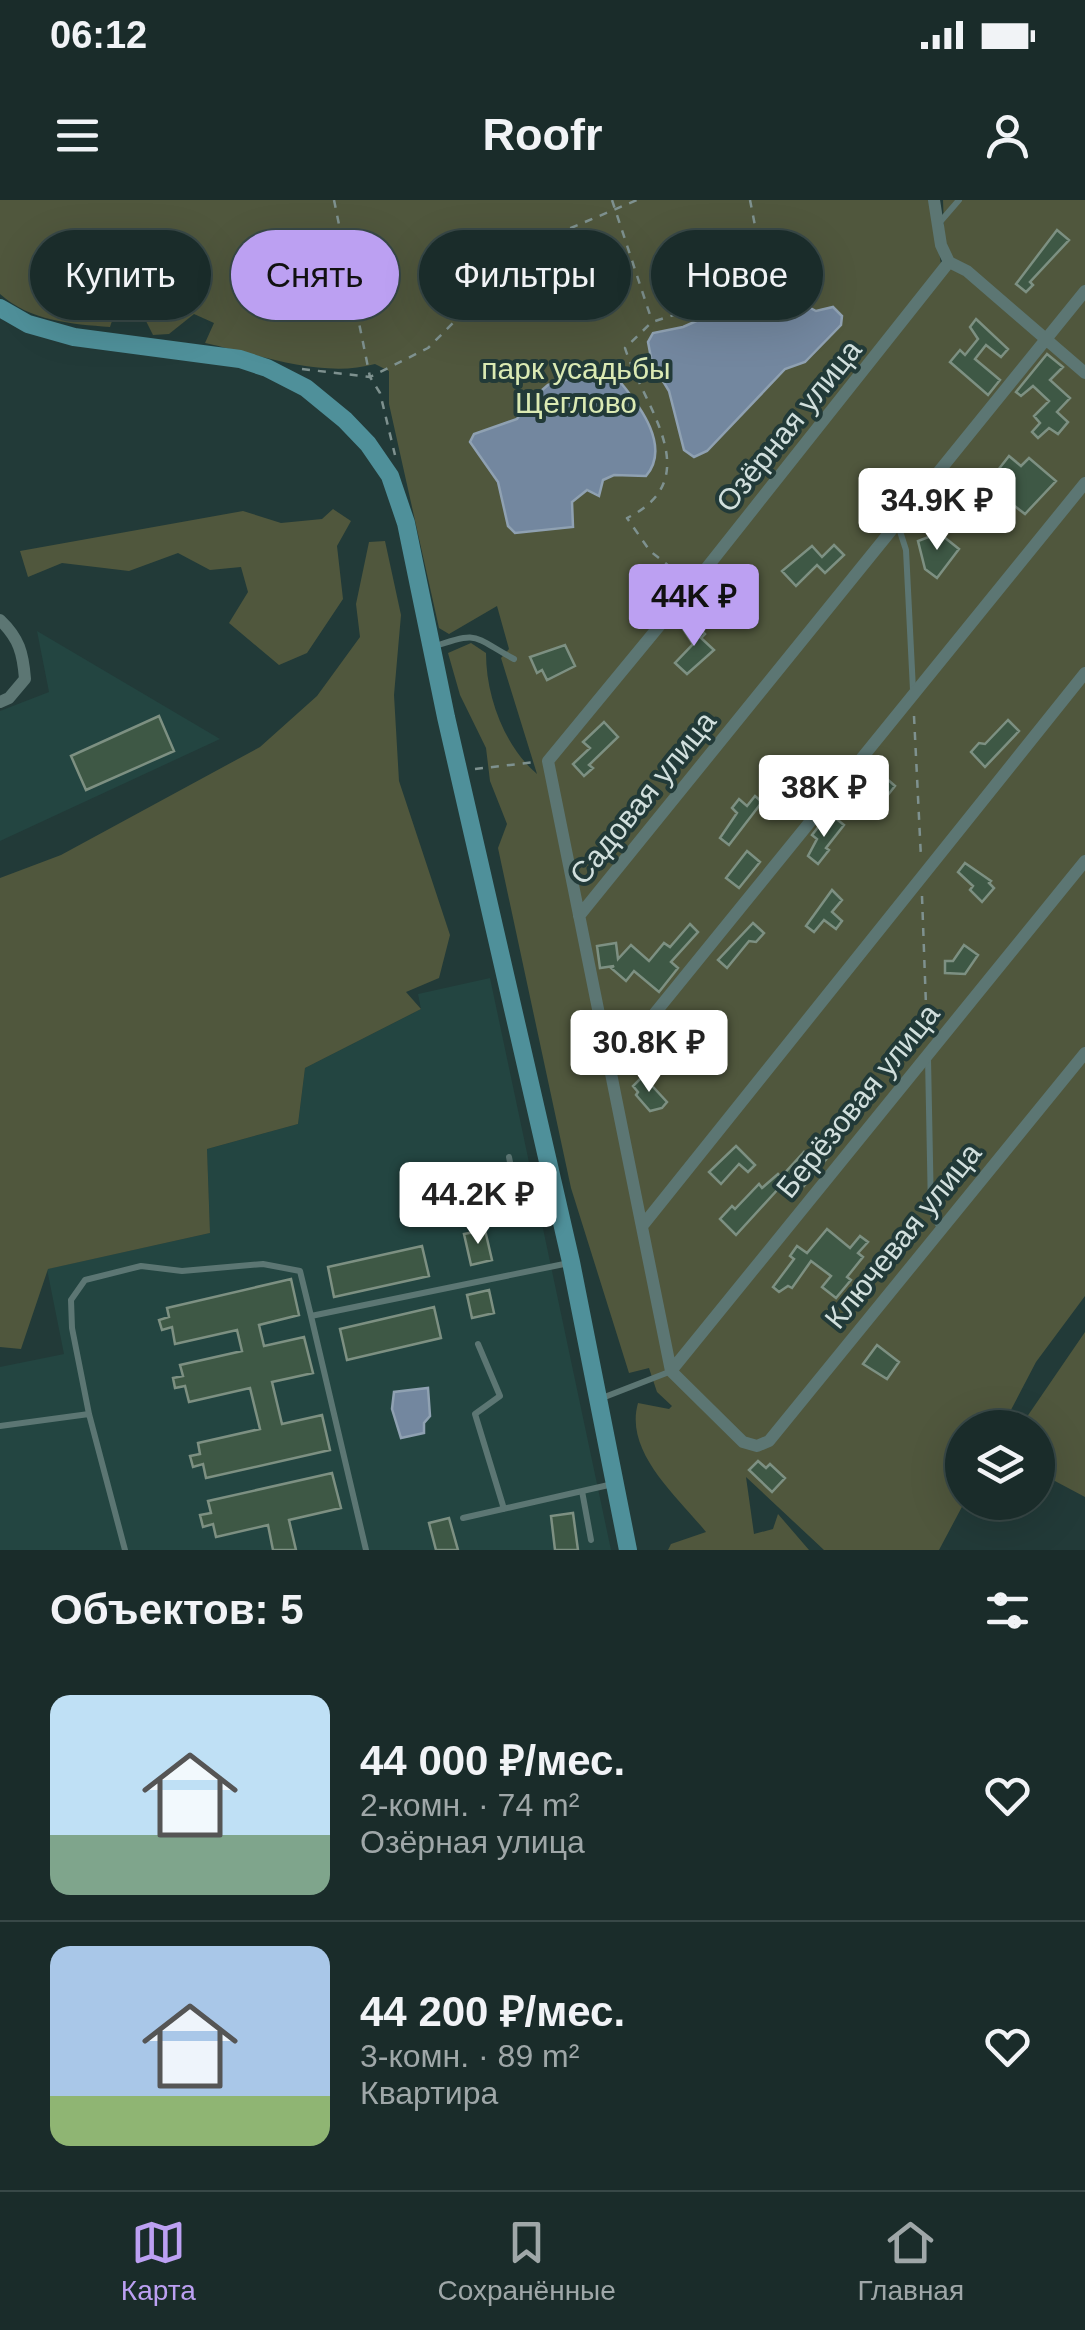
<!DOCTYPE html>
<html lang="ru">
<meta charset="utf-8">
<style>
:root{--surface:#1a2c2a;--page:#273836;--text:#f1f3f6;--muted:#9fa7a8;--line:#384847;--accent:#bca0f2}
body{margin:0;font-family:Arial,sans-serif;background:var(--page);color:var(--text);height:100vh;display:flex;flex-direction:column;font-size:38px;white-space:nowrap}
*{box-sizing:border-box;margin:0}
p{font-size:32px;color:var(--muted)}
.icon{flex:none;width:55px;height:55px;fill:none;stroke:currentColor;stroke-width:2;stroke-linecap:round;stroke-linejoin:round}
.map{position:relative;height:1350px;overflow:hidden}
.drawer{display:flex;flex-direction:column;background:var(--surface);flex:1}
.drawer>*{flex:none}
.banner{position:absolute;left:30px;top:30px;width:1025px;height:90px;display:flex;gap:20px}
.tools{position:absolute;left:945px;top:1210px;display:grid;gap:20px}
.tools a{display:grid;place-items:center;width:110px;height:110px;border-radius:50%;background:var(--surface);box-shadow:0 10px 40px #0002,0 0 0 2px var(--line);font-size:50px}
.price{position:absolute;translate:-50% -85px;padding:0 22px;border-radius:10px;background:#fff;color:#222;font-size:32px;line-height:65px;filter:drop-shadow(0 2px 5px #0008)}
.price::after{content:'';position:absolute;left:50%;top:60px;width:30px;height:22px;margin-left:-15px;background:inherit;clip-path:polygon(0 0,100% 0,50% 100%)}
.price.selected{background:var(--accent);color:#111}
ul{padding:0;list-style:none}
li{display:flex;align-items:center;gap:30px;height:250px;padding:0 50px}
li+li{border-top:2px solid var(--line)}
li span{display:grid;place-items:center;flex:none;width:280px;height:200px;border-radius:20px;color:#555}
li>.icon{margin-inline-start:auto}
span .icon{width:120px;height:120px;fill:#fffc;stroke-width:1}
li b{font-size:42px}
h2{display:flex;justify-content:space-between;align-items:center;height:120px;padding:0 50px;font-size:42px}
.tag{padding:0 35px;border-radius:45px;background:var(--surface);box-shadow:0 10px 40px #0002,0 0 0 2px var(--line);font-size:35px;line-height:90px}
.tag.selected{background:var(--accent);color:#111}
.status{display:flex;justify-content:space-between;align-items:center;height:70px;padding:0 50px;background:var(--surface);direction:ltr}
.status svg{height:28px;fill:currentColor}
header{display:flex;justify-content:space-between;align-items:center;height:130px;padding:0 50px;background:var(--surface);font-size:45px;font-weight:600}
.dock{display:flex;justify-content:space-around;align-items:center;height:140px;border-top:2px solid var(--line);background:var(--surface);font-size:28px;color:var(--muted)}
.dock a{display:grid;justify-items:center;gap:5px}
.dock .selected{color:var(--accent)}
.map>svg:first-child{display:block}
.built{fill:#234541}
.green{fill:#50573d}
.water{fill:#73879f;stroke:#8fa1b2;stroke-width:2.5}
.building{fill:#3e5845;stroke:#7d9082;stroke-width:2.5}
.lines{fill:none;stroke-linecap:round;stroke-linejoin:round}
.path{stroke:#7e918f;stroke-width:2.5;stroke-dasharray:8 8;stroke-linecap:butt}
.service{stroke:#5c7673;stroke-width:6}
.minor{stroke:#5c7673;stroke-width:12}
.secondary{stroke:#4f909a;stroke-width:18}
.labels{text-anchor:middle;stroke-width:8;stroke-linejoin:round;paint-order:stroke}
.park-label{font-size:30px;fill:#dbeab3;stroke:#223a38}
.street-label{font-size:30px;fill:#d1dfdd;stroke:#223a38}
</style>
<div class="status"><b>06:12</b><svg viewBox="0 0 49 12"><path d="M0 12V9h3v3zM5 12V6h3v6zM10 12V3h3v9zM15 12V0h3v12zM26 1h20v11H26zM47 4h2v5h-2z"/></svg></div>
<header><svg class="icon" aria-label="menu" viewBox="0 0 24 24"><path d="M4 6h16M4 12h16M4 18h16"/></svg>Roofr<svg class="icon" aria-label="person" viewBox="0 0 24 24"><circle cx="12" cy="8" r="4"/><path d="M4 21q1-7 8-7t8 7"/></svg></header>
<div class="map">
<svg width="1085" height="1350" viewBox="0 0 1085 1350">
<rect width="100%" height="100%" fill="#223a38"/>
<path class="built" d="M37,431L220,539L0,641V511L49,492Z
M490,778L611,1350H0V1167L64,1154L47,1069L210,1033L207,949L298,924L305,868L421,809L418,794Z"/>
<path class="green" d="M0,0H931L941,64L945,57L943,0H1085V1096L1036,1162L1002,1227L962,1228L964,1303L939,1350H824L746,1277L754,1334L773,1329L778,1314L809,1350H668L671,1344L706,1332C677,1296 624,1252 638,1203L669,1209L672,1206L657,1192L649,1168L629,1173L571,988L498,648L507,624L490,581L486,548L460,495L448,453L471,443L486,453C486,496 504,546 537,574L501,458L509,449L497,406L449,434L439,428L389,204V171L375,164C322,179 257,154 205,143L214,123L194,114L169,134L153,135L135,99L118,103L110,127C71,124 30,121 0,94Z
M333,309L351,321L337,346L343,399L307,453L279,465L229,423L248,392L241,367L210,370L178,353L129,371L62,363L28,377L20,351L243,311L281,323L322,319Z
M385,341L401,415L394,495L399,581L450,735L439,778L406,792L421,809L305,868L298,924L207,949L210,1033L48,1069L21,1149L0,1147V678L61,655L260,547L317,496L360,437L356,404L369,342Z
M1085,1132V1297L1038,1272V1228L1020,1227Z"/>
<path class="water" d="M800,44L810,46L820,68L813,77L797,87L799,102L816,111L833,107L842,116L841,125L805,162L785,169L707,251L694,257L684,250L669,191L652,163L648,142L653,133L683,127L773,87L774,56Z
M572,178L621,183C640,206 671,247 646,276L614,275L603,280L599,296L587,290L572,302L573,327L515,333L508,326L498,282L470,242L474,234L517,219L528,202L548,185Z
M428,1188L430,1216L424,1223V1233L401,1238L392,1209L394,1192Z"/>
<path class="building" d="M1057,30L1069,40L1030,82L1033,85L1026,92L1016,84Z
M976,119L1008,149L1001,157L986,145L975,159L1000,180L988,195L950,162L960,150L965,155L978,139L970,127Z
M1047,154L1063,167L1050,180L1070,198L1057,212L1068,222L1058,234L1049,228L1038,238L1032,232L1040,223L1034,216L1049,201L1033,186L1021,196L1016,192Z
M1009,256L1021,266L1029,258L1056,281L1025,314L1008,301L1013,295L1005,286L1010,280L998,270Z
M948,294L955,301L929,334L917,319L927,306L933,311Z
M939,333L959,349L937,378L925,369L918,341Z
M834,345L844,355L825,373L817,365L796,386L782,371L812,346L822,357Z
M692,420L705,434L701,438L714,450L687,474L675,463L693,444L683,429Z
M565,445L575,466L547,480L542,470L537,473L530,457Z
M159,516L174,551L86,590L71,556Z
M1008,520L1019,531L985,567L971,552L979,543L985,544Z
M604,522L618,537L589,565L593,568L584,576L573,564L590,548L583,542Z
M810,558L822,567L818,573L830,581L819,595L812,589L803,602L787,590Z
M879,572L895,586L880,605L863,592Z
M755,596L762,602L729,645L720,638L737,613L732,608L739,599L747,606Z
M834,617L844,625L826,648L829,650L818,664L808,656L817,639L812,635L819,626L824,630Z
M747,651L760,662L739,688L726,678Z
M965,663L991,681L989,683L994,688L982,702L970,690L973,686L958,672Z
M832,690L842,700L832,712L842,721L836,729L824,720L814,732L806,726Z
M753,723L764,733L756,742L749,741L727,768L718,760Z
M690,724L698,732L671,762L678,768L659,792L634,771L626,781L611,768L614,766L600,768L597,746L616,743L618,759L631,745L649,761L664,743L670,747Z
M964,745L978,755L965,774L945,773V761H953Z
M643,876L667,902L662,908L650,911L636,895L638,892L633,886Z
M822,944L833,951L804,986L801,983L786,996L779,988L736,1035L720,1019L732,1006L735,1009L759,984L762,988L778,974L781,977L804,952L812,958Z
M736,946L755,965L748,972L739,964L721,984L709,972Z
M827,1029L850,1048L860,1036L868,1042L858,1053L863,1057L847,1077L851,1080L836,1098L822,1087L831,1076L811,1061L792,1088L788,1086L779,1092L773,1087L794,1059L790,1056L797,1046L807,1053Z
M485,1030L492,1060L471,1065L464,1034Z
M422,1046L429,1076L334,1097L328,1067Z
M291,1079L299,1115L259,1125L264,1146L304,1137L313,1173L272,1182L282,1224L322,1215L330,1250L206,1278L203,1264L193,1267L190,1256L200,1254L198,1243L260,1229L250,1188L189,1202L185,1186L175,1188L173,1178L183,1176L180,1165L242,1151L237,1130L175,1144L172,1127L162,1130L159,1120L169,1117L167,1108Z
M489,1090L494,1113L472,1118L467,1095Z
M434,1107L441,1138L347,1160L340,1129Z
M877,1145L899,1162L887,1179L863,1164Z
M758,1261L766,1268L770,1264L785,1278L772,1292L749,1270Z
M332,1273L341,1308L289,1320L296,1350H273L268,1325L216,1337L213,1324L203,1327L200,1315L211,1313L208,1301Z
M573,1313L578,1350H555L551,1316Z
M449,1318L458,1350H436L429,1323Z"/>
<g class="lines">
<path class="path" d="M334,0L370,177L380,193L395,255
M612,0L652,121
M302,169L370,177L428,148L469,107L559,33L637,0
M684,378L650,351L627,318C709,278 643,206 625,148L652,122L761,87L764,72L750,0
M914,516L921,658
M475,569L536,562
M922,696L927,833"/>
<path class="service" d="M940,22L959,0
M898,325L906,350L913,490
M433,447C480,430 473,437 514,459
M928,858L931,1011L940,1028
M509,957C515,990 519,989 551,983
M311,1116L366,1350
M478,1144L500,1196L475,1214L504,1309
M602,1198L669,1172
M0,1226L89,1214
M582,1291L591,1340
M463,1318L613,1284
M125,1350L89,1214L72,1128L71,1100L85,1080L141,1066L182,1071L263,1064L300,1071L311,1116L569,1063"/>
<path class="minor" d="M934,0L941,45L949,62L693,385L548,561L671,1171L743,1242L757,1246L769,1241L1085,853
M949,62L967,71L1085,173
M0,420C19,438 23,453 25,479L9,498L0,502
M579,716L1085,91
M612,866L1085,283
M643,1025L1085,473
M671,1171L1085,661"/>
<path class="secondary" d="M0,108L28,124L74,137L240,159L267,168L306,188L345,220L368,244L390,276L406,323L446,517L571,1062L628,1350"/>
</g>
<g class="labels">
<g class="park-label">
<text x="576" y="179">парк усадьбы<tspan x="576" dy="34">Щеглово</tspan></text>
</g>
<g class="street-label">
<text transform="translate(789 226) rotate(-51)" y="10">Озёрная улица</text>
<text transform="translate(643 598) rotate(-51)" y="10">Садовая улица</text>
<text transform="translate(858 901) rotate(-51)" y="10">Берёзовая улица</text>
<text transform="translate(903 1036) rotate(-51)" y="10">Ключевая улица</text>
</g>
</g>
</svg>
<div class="tools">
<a><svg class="icon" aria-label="layers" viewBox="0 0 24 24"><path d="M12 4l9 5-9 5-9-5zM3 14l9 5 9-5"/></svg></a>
</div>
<b class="price" style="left:937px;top:353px">34.9K ₽</b>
<b class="price selected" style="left:694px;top:449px">44K ₽</b>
<b class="price" style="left:824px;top:640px">38K ₽</b>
<b class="price" style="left:649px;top:895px">30.8K ₽</b>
<b class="price" style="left:478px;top:1047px">44.2K ₽</b>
<div class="banner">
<a class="tag">Купить</a>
<a class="tag selected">Снять</a>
<a class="tag">Фильтры</a>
<a class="tag">Новое</a>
</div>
</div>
<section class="drawer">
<h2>Объектов: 5<svg class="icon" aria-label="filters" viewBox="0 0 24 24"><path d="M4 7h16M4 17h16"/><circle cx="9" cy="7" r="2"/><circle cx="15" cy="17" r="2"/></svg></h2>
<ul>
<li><span style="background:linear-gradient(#bfe0f5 70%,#7fa58c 0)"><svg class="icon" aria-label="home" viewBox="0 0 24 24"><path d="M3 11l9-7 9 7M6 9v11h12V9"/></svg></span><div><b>44 000 ₽/мес.</b><p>2-комн. · 74 m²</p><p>Озёрная улица</p></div><svg class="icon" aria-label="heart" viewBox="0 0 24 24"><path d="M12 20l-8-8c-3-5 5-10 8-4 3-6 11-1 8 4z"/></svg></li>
<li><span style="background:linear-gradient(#a9c7e8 75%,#8fb573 0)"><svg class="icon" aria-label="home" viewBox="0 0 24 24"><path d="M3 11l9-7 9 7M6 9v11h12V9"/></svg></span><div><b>44 200 ₽/мес.</b><p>3-комн. · 89 m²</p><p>Квартира</p></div><svg class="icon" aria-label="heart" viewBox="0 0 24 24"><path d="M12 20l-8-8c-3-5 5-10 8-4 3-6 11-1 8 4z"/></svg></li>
</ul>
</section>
<nav class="dock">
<a class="selected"><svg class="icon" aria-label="map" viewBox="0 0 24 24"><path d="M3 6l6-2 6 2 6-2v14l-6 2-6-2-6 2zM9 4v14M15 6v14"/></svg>Карта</a>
<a><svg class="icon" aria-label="saved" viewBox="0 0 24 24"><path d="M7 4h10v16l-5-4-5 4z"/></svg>Сохранённые</a>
<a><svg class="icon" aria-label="home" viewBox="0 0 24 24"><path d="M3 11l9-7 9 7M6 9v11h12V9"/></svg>Главная</a>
</nav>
